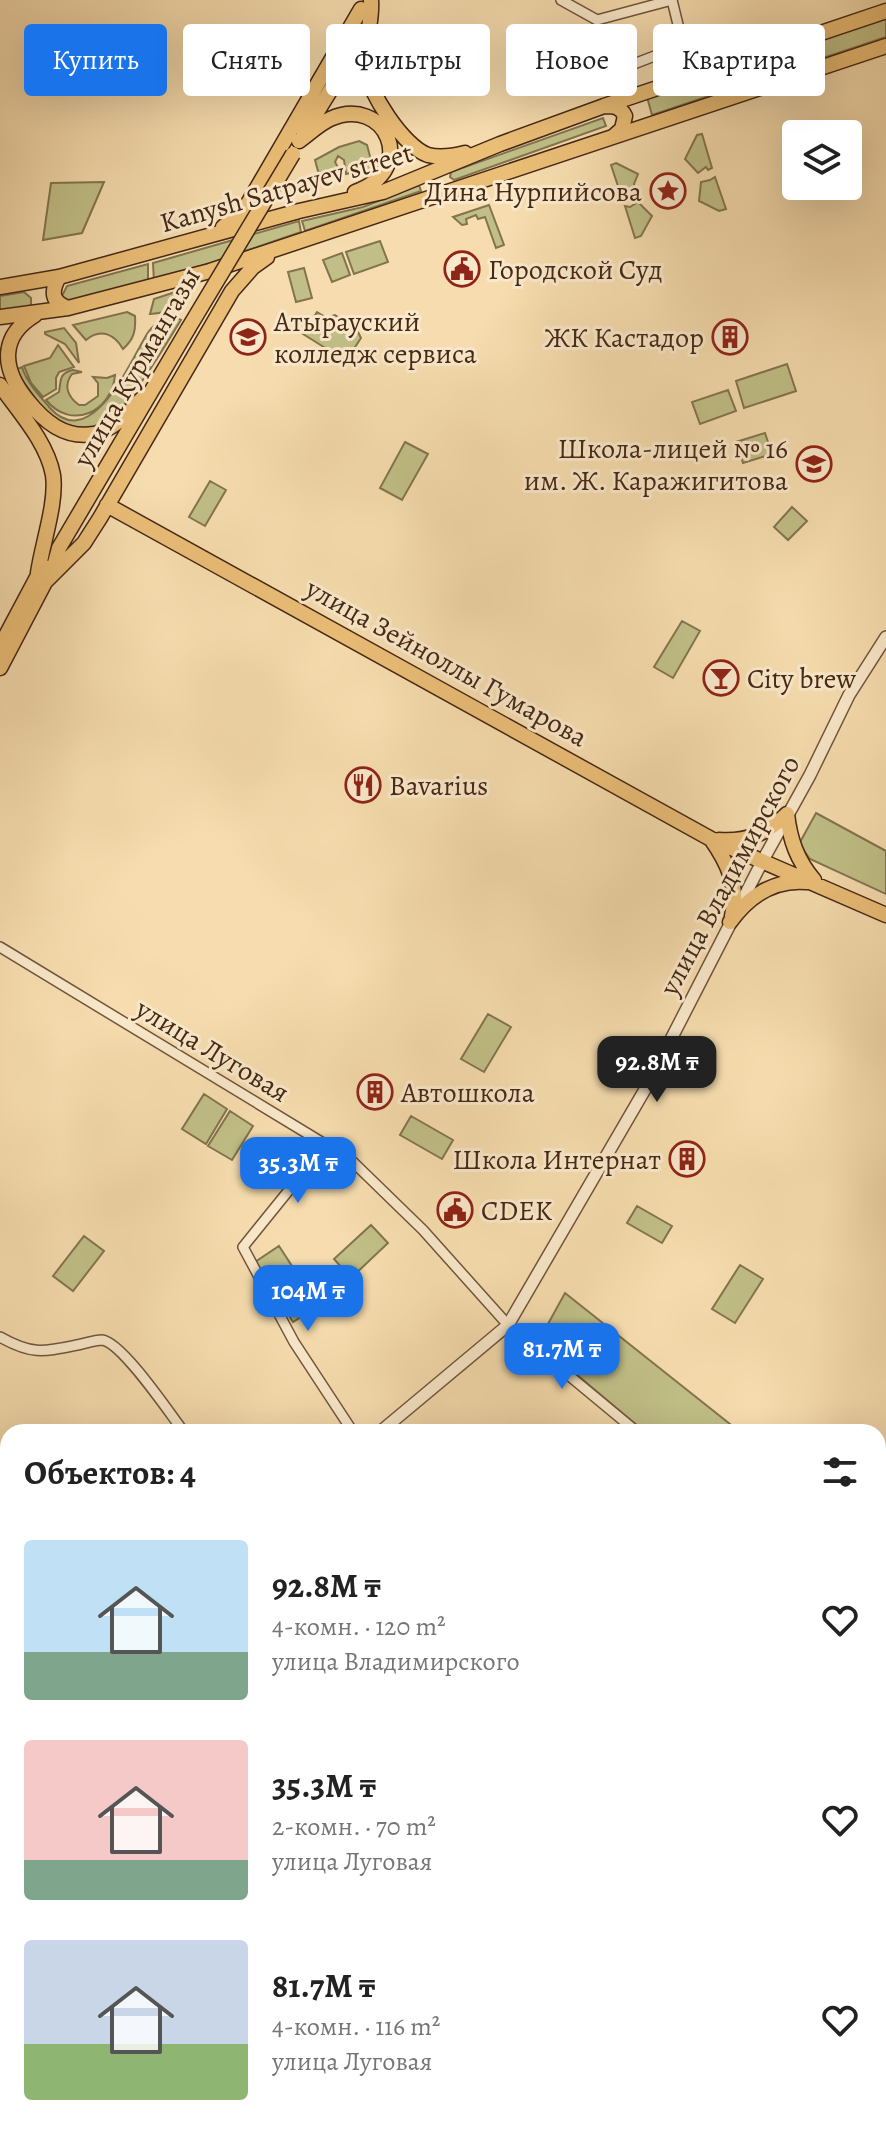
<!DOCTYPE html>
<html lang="ru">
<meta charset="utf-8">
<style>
:root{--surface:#fff;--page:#f6f6f6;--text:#222;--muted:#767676;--accent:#1a73e8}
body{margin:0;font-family:Alegreya,serif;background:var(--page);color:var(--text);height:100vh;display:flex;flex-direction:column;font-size:30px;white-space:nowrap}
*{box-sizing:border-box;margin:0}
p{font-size:26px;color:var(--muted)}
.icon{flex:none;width:44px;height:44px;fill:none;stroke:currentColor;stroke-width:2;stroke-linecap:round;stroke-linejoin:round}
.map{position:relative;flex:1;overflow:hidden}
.drawer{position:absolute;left:0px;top:1424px;width:886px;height:714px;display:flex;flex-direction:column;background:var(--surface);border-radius:24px 24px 0 0;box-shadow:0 8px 32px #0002}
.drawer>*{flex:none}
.top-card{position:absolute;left:24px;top:24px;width:838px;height:72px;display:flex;gap:16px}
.controls{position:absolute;left:782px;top:120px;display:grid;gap:16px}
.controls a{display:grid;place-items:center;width:80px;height:80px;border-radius:8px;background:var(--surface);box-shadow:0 8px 32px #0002;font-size:40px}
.price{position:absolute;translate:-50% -68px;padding:0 18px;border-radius:16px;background:var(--accent);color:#fff;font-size:26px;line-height:52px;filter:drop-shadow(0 2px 4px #0008)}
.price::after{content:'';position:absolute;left:50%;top:48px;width:24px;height:18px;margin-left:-12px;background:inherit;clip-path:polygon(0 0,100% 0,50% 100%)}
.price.on{background:#222;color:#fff}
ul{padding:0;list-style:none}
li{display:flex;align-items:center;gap:24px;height:200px;padding:0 24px}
li span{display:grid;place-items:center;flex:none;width:224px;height:160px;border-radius:8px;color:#555}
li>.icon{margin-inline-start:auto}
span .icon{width:96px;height:96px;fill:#fffc;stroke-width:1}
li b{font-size:34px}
h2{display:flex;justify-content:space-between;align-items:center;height:96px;padding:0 24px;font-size:34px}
.tag{padding:0 28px;border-radius:8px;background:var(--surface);box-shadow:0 8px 32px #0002;font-size:28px;line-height:72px}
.tag.on{background:var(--accent);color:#fff}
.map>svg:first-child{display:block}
.green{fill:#c1bf87;stroke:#83744e;stroke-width:2}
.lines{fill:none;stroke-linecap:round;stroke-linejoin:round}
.minor-casing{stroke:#71553c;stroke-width:12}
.tertiary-casing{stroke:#71553c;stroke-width:14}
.primary-casing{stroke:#452816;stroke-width:17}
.minor{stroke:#f9e8ca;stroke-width:9}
.tertiary{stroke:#f9e8ca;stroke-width:11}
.primary{stroke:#ebbe77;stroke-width:14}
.primary-bridge-casing{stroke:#452816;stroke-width:17;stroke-linecap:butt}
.primary-bridge{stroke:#ebbe77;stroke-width:14}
.labels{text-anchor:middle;stroke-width:6;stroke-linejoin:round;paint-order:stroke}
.street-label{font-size:28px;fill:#452816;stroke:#f9e8ca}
.poi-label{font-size:28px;fill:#452816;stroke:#f9e8ca;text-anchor:start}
</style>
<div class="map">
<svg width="886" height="2137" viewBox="0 0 886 2137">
<rect width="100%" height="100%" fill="#f6dcae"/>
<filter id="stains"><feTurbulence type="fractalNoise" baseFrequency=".0025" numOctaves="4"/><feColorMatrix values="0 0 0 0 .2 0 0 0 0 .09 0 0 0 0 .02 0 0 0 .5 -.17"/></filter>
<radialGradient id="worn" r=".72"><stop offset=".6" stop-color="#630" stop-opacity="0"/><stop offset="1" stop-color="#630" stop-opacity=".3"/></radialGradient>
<path class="green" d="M886,19V37L652,115L647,97Z
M603,118L606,126L454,180L450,177L451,172Z
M702,134L712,168L708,170L706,167L698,173L685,159L697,135Z
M359,141L367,145L373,168L346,174L344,160L338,156L335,162L342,175L329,178L318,171L315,160L339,147Z
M616,163L638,174L634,184L636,194L622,198L611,165Z
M715,177L726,209L719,211L699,201L701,182L710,180Z
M104,182L82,233L43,240L51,183Z
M419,185L421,191L305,231L302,221L363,207Z
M638,202L652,216L641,236L635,238L625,206L630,207Z
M489,205L504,245L496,248L485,217L478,219L476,215L466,219L467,224L462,225L453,217Z
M299,221L301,232L154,282L153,263Z
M380,241L388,262L354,274L346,252Z
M342,253L350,275L332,282L323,260Z
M148,264V284L65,302L62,296L67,286Z
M304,268L312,298L296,302L288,272Z
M196,285C186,303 170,313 150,314L154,299Z
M24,292L31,298V306L0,313V296Z
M127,312L135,316C136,331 134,339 123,349C115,335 101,327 86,340L73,325Z
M317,312L340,326L328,317L335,315L358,332L361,338L346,361L303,334Z
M172,316L181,320C165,345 120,426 91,430C81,431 65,426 54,424L15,370L22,367C27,383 39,395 50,408C92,454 131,360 147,334C153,324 162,320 172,316Z
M64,328L76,343L79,363L65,344L45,334V332Z
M58,345L74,367L59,372L56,378V389L43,397L31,383L24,366L50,358Z
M787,364L796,391L744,408L736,381Z
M73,370L82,372L72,374C63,386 68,397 79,405H85L98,396V383L93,377L107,378L115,375C112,412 71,431 46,400L59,392C61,380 59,373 73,370Z
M728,390L736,411L700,424L692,402Z
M765,433L772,454L743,463L736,442Z
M405,442L428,454L402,500L380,488Z
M210,481L226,490L205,526L189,517Z
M792,507L807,521L788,540L774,527Z
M682,621L700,631L673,678L654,667Z
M816,813L886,851V894L810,859L799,844Z
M488,1014L511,1027L484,1072L461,1059Z
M204,1094L227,1109L206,1144L182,1129Z
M230,1111L253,1126L232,1160L208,1146Z
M411,1116L453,1140L442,1159L400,1135Z
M637,1206L672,1226L662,1243L627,1223Z
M371,1225L388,1243L351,1278L334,1259Z
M84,1236L104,1251L73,1291L53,1276Z
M279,1246L318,1306L293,1322L255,1262Z
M740,1265L763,1279L735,1323L712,1309Z
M565,1293L740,1432H645L538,1342Z
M886,1568V1752L878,1747V1582Z"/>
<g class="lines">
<defs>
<path id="minor" d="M561,0L597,20L672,0L683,45L626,67L620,83L626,98
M0,947L351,1160L423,1230L508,1325L637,1432
M327,1143L243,1247L294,1342L353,1432
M0,1337C32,1355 43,1352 77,1345C84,1344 94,1340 102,1340C122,1342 170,1414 184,1432
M878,1536L886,1522
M878,1758L886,1762
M878,1899L886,1898
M0,1970L8,1981
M878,2022H886
M0,2079L8,2073
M122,2130L126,2137"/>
<path id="tertiary" d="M380,1432L508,1325L647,1086L763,860L810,775L849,695L886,637
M0,1723L8,1717"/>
<path id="primary" d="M371,0C373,23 363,45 365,67C368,92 404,147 428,155C440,158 453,156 465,153
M604,106C614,106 620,106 625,116L622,129L614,136
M304,133L333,86L356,31
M299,141C309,134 319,124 330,119C385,94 420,169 355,192
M223,227L243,212L361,9
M59,277C51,291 51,302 68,308
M0,287L59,277L299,211L383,192L500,144L604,106L886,11
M35,315C0,336 1,368 27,400C44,421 64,439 94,434C114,430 129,411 143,398
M0,317L68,308L210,271L886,46
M0,385C19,412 47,442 53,475C57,503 42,544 38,573
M107,505L711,839L886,915
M47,580L84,543L100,518L232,291L253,267L267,257
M0,647L43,566
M0,668L55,563L59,548L188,329
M787,814C790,840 797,860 814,880
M711,839C728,863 739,887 732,916
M719,840C748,842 767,833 787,814
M730,922C748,897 774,879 807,882"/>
</defs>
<use href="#minor" class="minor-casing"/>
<use href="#tertiary" class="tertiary-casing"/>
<use href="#primary" class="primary-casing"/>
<use href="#minor" class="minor"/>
<use href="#tertiary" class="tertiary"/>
<use href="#primary" class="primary"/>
<defs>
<path id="primary-bridge" d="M188,329L293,154"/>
</defs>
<use href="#primary-bridge" class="primary-bridge-casing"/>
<use href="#primary-bridge" class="primary-bridge"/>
</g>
<defs>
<symbol id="sight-ring" viewBox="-11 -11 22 22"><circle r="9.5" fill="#f9e8ca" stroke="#8f2418" stroke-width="1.5"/><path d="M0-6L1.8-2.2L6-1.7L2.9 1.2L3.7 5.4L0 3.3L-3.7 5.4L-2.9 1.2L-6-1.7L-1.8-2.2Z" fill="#8f2418"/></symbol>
<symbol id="civic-ring" viewBox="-11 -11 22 22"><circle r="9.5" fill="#f9e8ca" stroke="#8f2418" stroke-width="1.5"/><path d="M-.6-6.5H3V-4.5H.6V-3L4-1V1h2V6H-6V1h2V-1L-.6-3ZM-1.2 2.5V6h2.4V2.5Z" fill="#8f2418"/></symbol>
<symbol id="university-ring" viewBox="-11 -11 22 22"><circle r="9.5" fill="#f9e8ca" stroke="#8f2418" stroke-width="1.5"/><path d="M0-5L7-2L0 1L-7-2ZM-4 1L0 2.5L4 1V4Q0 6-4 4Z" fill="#8f2418"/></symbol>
<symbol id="building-ring" viewBox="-11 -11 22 22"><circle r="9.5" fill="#f9e8ca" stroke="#8f2418" stroke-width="1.5"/><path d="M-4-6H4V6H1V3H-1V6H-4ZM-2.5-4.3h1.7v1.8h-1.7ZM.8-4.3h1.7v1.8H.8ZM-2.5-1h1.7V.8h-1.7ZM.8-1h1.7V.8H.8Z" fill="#8f2418"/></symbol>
<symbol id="school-ring" viewBox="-11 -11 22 22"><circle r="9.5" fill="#f9e8ca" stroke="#8f2418" stroke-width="1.5"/><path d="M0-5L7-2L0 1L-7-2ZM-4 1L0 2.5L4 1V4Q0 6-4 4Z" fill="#8f2418"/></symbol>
<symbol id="bar-ring" viewBox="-11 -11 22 22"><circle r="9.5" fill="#f9e8ca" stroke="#8f2418" stroke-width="1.5"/><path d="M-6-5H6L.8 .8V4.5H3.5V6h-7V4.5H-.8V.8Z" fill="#8f2418"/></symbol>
<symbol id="restaurant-ring" viewBox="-11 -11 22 22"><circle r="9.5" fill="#f9e8ca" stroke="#8f2418" stroke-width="1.5"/><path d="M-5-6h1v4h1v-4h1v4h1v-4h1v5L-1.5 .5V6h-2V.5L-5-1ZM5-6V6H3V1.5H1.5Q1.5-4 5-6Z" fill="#8f2418"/></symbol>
</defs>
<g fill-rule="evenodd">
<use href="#sight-ring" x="648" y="171" width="40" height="40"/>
<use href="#civic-ring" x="442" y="249" width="40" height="40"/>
<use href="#university-ring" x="228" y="317" width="40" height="40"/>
<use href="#building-ring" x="710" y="317" width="40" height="40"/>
<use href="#school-ring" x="794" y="444" width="40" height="40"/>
<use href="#bar-ring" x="701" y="658" width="40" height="40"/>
<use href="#restaurant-ring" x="343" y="765" width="40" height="40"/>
<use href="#building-ring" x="355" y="1072" width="40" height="40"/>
<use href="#building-ring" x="667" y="1139" width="40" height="40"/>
<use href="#civic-ring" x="435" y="1190" width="40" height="40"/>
</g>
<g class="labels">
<g class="street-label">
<text transform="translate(286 187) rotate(-16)" y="10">Kanysh Satpayev street</text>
<text transform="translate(136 367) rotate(-60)" y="10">улица Курмангазы</text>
<text transform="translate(447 662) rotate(29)" y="10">улица Зейноллы Гумарова</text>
<text transform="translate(729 875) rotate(-62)" y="10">улица Владимирского</text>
<text transform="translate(213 1050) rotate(31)" y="10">улица Луговая</text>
</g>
<g class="poi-label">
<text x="642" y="201" text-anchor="end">Дина Нурпийсова</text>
<text x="488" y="279">Городской Суд</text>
<text x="274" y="331">Атырауский<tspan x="274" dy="32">колледж сервиса</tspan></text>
<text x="704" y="347" text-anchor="end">ЖК Кастадор</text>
<text x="788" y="458" text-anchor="end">Школа-лицей № 16<tspan x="788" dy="32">им. Ж. Каражигитова</tspan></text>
<text x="747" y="688">City brew</text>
<text x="389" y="795">Bavarius</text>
<text x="401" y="1102">Автошкола</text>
<text x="661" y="1169" text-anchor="end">Школа Интернат</text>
<text x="481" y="1220">CDEK</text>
</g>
</g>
<rect width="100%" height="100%" filter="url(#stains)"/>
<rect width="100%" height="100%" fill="url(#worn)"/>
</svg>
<div class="controls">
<a><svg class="icon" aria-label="layers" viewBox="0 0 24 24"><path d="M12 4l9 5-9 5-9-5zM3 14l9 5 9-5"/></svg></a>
</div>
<b class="price on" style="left:657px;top:1104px">92.8M ₸</b>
<b class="price" style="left:298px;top:1205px">35.3M ₸</b>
<b class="price" style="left:308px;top:1333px">104M ₸</b>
<b class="price" style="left:562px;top:1391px">81.7M ₸</b>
<div class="top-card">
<a class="tag on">Купить</a>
<a class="tag">Снять</a>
<a class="tag">Фильтры</a>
<a class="tag">Новое</a>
<a class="tag">Квартира</a>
</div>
<section class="drawer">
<h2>Объектов: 4<svg class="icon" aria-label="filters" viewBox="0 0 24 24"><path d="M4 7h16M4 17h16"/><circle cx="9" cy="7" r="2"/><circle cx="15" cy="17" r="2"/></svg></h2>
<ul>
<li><span style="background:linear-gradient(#bfe0f5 70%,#7fa58c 0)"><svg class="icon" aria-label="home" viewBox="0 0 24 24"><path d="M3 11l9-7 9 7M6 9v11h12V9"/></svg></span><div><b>92.8M ₸</b><p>4-комн. · 120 m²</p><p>улица Владимирского</p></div><svg class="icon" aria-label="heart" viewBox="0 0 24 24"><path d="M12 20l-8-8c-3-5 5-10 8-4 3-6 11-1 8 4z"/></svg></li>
<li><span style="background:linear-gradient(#f6c9c9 75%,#7fa58c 0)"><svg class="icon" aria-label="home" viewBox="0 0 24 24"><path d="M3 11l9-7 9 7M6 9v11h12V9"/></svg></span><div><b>35.3M ₸</b><p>2-комн. · 70 m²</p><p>улица Луговая</p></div><svg class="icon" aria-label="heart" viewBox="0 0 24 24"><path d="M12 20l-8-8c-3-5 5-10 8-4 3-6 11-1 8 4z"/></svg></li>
<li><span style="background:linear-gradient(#c9d6e8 65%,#8fb573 0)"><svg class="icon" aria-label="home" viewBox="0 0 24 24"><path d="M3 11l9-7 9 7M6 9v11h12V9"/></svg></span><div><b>81.7M ₸</b><p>4-комн. · 116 m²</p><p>улица Луговая</p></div><svg class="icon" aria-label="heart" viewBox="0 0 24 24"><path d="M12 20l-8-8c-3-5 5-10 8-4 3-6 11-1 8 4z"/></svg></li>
</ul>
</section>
</div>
